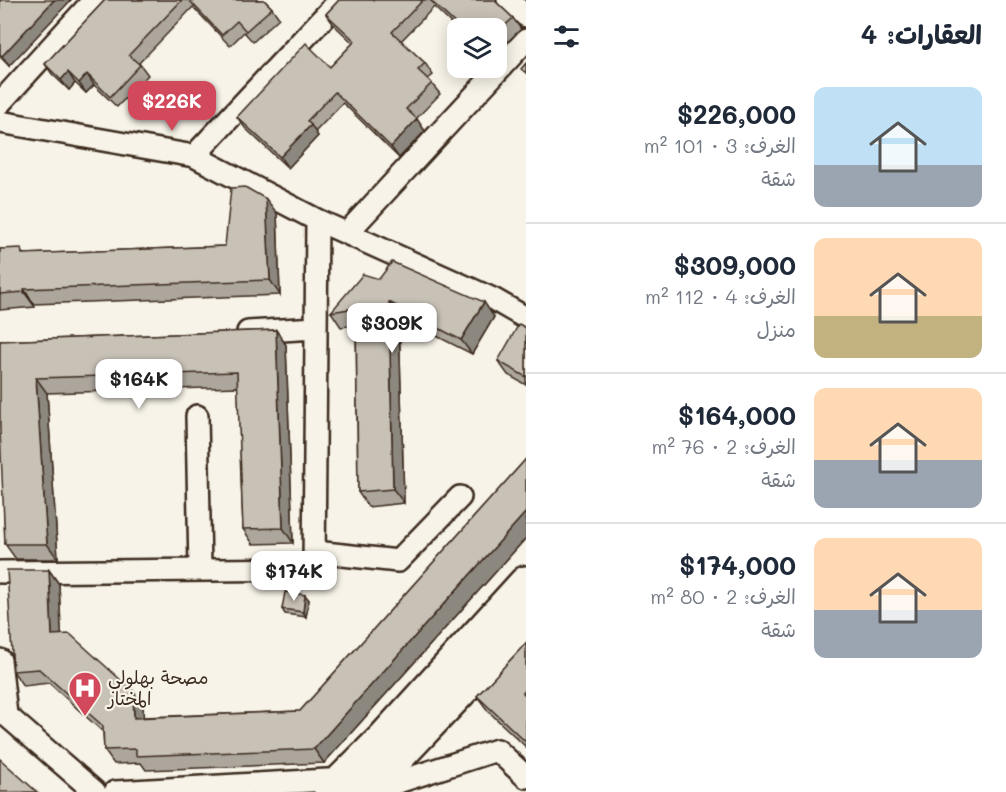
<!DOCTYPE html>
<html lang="ar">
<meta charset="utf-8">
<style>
:root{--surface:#fff;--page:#f2f2f3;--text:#1f2937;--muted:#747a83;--line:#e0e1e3;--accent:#d1495b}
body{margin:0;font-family:Mali,"Playpen Sans Arabic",sans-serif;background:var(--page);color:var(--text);direction:rtl;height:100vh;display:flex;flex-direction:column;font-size:22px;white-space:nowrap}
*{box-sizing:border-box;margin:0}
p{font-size:20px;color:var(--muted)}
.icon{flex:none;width:33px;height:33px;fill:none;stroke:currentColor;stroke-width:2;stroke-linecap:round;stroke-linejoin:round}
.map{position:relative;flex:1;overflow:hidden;direction:ltr}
.details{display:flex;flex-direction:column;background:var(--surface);width:480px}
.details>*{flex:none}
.tools{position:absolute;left:447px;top:18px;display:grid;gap:12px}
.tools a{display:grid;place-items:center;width:60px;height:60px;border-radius:12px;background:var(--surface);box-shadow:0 3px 15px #0003;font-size:30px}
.price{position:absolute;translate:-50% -51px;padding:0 14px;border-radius:12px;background:#fff;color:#222;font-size:20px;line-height:39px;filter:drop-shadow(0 2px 3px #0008)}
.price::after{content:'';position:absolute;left:50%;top:36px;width:18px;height:14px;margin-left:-9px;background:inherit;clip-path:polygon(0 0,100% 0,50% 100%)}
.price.on{background:var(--accent);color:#fff}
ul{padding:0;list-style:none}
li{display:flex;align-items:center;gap:18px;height:150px;padding:0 24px}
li+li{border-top:2px solid var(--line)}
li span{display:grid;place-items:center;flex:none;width:168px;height:120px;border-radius:12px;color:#555}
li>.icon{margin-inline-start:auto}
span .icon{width:72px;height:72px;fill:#fffc;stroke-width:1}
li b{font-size:26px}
h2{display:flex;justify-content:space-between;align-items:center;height:72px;padding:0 24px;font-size:26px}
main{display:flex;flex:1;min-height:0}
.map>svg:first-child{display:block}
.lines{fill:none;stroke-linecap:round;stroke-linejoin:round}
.minor-casing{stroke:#3b2a1e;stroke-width:26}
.primary-casing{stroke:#3b2a1e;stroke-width:38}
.minor{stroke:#f7f3e8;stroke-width:21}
.primary{stroke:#f7f3e8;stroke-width:33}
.wall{fill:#aca69d;stroke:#3b2a1e;stroke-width:1.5}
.shaded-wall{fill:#8c877f;stroke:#3b2a1e;stroke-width:1.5}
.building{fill:#c8c1b6;stroke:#3b2a1e;stroke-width:1.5}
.labels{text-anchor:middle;stroke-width:4.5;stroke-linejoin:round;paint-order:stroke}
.poi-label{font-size:18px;fill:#3b2a1e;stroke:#f7f3e8;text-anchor:start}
</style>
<main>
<section class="details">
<h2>العقارات: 4<svg class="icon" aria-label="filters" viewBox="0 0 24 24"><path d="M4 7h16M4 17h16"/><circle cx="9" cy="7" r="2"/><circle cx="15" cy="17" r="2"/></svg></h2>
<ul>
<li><span style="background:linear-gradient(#bfe0f5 65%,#9aa5b1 0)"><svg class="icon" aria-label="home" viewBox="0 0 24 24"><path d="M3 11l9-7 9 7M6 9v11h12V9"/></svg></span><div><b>$226,000</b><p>الغرف: 3 · 101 m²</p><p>شقة</p></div></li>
<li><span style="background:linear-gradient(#ffd9b3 65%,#c2b280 0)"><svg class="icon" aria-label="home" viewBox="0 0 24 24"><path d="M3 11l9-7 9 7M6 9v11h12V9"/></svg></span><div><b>$309,000</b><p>الغرف: 4 · 112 m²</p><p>منزل</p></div></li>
<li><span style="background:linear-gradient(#ffd9b3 60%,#9aa5b1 0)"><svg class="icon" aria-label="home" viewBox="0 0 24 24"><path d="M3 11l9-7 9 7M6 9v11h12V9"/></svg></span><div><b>$164,000</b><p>الغرف: 2 · 76 m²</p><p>شقة</p></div></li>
<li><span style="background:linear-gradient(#ffd9b3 60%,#9aa5b1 0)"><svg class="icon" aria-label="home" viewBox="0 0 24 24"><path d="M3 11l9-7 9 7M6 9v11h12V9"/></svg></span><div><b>$174,000</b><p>الغرف: 2 · 80 m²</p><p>شقة</p></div></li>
</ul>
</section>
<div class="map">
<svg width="526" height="792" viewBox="0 0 526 792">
<rect width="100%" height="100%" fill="#f7f3e8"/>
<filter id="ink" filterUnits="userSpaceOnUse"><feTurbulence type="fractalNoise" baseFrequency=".0167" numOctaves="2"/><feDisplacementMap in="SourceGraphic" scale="12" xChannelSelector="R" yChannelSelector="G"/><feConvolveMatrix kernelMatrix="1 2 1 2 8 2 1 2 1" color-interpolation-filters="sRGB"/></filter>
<g filter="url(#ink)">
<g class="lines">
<defs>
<path id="minor" d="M508,0L526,16
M0,103L94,0
M0,122L194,156L317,220L493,299L526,318
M194,156L340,0
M347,233L526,40
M248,332L316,328
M197,416L200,569
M315,552L398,561L460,497
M0,572L314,569L317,220
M0,660L6,715L95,792
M370,791L497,750L526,777
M115,792L345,779"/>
<path id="primary" d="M331,792L382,741L526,583
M364,792L526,621"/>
</defs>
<use href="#minor" class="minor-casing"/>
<use href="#primary" class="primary-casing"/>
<use href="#minor" class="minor"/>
<use href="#primary" class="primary"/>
</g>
<path class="wall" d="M0,0L9,66L0,57Z
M105,0H264L272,8L279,18L253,42L244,32L230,46L193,7L139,63L148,75L117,107L94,85L86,93L75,83L69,90L52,74L45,64Z
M339,0H494L513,18L521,29L496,53V28H458V30L434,7L401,41L425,63L433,75L428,79L440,94L416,119L425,131L399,158L343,103L315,132L318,136L288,168L245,128L237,117L330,67L353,43L334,25L326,14Z
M277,213L280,295L34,304L35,307L0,310V249L26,254L225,246Z
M379,279L494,317L472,354L399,317L404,503L368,507L358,492L356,325L341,327L331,312Z
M526,328V385L508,375L498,361Z
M276,330L286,345L293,543L253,544L243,529L238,387L47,393L58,559H16L5,544L0,341Z
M526,459V538L324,763L146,770L141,763L114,764L104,750L103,732L49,683L23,686L13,671L49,570L59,584L61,634L143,705V717L300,711Z
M305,595L309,600L306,617L285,614L282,609Z
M526,643V747L488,711L477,696Z"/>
<path class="shaded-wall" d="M54,0H71L9,66L2,56Z
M68,72L75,83L69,90L61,80Z
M87,74L94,85L86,93L79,83Z
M417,119L425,131L399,158L391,147Z
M311,125L318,136L288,168L280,157Z
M266,199L277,213L280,295L270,280Z
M24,289L34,304L35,307L24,292Z
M389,302L399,317L404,503L393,489Z
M484,302L494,317L472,354L461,340Z
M276,330L286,345L293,543L283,528Z
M36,378L47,393L58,559L47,544Z
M526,512V538L324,763L314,749Z
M49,570L59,584L62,649L52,635Z
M305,595L309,600L306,617L303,612Z
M133,691L143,705L144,732L134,718Z"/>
<path class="building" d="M0,0H54L2,56L0,54Z
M105,0H182L129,55L140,65L110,97L87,74L79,83L68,72L61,80L45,64Z
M189,0H264L272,8L246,31L237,21L222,35Z
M339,0H423L392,32L425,63L418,70L432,83L406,109L417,119L391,147L335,92L307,121L311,125L280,157L237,117L306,43L330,67L355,41L326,14Z
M430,0H494L513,18L496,34V28H460Z
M526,63V73L521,69Z
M245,187L266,199L270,280L24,289V292L0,294V249L21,248L22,254L225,246L231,188Z
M392,262L484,302L461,340L389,302L393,489L358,492L356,308L331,312L363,274L379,279Z
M519,324L526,328V377L498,361Z
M276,330L283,528L243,529L237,372L36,378L47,544H5L0,430V341Z
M526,459V512L314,749L136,756V749L104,750L103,726L39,669L13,671L7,570H49L52,635L70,634L133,691L134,718L300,711Z
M285,592L305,595L303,612L282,609Z
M526,643V689L523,693L526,696V742L477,696Z
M0,759L37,792H0Z"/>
</g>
<defs>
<symbol id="hospital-pin" viewBox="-11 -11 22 30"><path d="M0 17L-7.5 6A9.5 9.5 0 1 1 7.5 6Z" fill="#d1495b" stroke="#f7f3e8"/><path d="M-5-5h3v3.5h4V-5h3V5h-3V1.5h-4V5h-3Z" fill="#fff"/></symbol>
</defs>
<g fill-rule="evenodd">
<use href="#hospital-pin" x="66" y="669" width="38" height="52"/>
</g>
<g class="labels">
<g class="poi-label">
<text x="108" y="684">مصحة بهلولي<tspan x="108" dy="21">المختار</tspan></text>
</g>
</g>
</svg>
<div class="tools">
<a><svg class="icon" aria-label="layers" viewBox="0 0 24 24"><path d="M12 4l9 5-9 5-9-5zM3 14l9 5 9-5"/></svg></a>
</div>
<b class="price on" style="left:172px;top:132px">$226K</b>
<b class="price" style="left:392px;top:354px">$309K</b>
<b class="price" style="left:139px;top:410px">$164K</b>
<b class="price" style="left:294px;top:602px">$174K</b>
</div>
</main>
